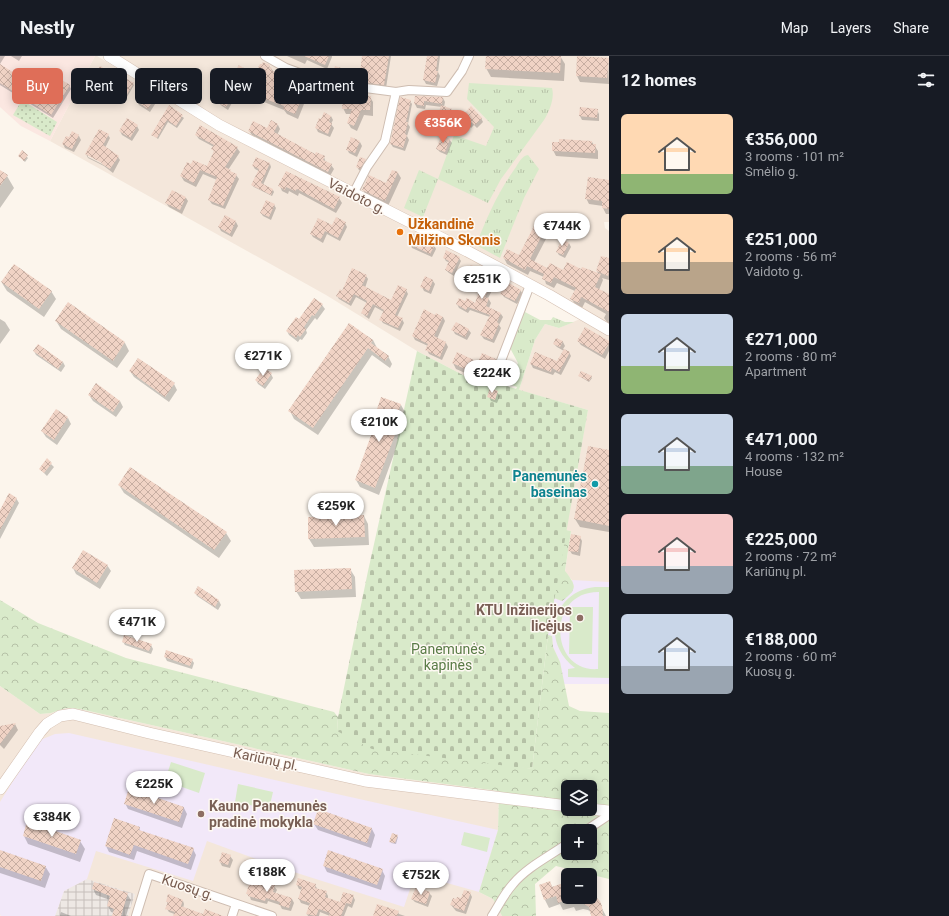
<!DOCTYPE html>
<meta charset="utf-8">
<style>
:root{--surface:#171b24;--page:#242831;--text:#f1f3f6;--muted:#9ea1a6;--line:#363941;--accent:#df6e58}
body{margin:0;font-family:Roboto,sans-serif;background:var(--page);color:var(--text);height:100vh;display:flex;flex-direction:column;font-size:15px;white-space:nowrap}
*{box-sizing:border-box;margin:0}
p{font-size:13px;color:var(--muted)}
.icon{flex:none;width:22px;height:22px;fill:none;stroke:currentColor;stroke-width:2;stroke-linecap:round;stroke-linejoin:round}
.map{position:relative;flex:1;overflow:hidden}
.side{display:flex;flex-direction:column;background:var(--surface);width:340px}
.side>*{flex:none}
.top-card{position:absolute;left:12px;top:12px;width:380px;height:36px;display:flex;gap:8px}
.fabs{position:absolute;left:561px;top:724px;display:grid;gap:8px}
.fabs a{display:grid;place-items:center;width:36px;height:36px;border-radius:6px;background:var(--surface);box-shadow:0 2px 10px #0003;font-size:20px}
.price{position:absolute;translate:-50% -34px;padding:0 9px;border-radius:14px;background:#fff;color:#222;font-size:13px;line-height:26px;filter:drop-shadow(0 1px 2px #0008)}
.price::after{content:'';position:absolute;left:50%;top:24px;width:12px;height:9px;margin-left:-6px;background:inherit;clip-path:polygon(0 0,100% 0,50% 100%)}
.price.selected{background:var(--accent);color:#fff}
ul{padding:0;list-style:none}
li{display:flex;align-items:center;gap:12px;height:100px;padding:0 12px}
li span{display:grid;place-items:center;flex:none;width:112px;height:80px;border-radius:6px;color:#555}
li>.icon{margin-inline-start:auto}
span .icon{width:48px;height:48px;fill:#fffc;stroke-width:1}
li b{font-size:17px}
h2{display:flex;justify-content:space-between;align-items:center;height:48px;padding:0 12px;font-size:17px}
.chip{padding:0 14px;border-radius:6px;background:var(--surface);box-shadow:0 2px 10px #0003;font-size:14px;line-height:36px}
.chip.selected{background:var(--accent);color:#fff}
header{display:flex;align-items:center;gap:24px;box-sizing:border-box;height:56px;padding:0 20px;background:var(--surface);border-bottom:1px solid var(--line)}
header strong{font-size:19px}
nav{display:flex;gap:22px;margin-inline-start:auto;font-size:14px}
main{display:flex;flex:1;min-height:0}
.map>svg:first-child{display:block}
.residential{fill:#f4e7db}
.commercial{fill:#fbe7e1}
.industrial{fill:url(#industrial-grid)}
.education{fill:#f2e8f9}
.grass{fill:url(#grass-tufts)}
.forest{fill:url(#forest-crowns);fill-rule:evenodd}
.cemetery{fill:url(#cemetery-stones)}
.park{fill:url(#park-dots)}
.pitch{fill:#d9eaca;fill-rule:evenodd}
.shadow{fill:#0003;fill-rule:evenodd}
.building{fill:url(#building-cross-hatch)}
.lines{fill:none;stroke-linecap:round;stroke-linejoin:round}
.street-casing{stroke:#cebdb1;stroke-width:10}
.secondary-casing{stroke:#d4bfb1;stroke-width:12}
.street{stroke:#fff;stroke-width:8}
.secondary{stroke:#fff;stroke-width:11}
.food-dot{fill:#e8710a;stroke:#fef9f3;stroke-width:1.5}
.culture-dot{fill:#0f9aa8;stroke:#fef9f3;stroke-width:1.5}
.education-dot{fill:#8d6e63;stroke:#fef9f3;stroke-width:1.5}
.labels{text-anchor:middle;stroke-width:3;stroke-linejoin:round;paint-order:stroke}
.street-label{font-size:14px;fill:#775b4f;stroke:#fef9f3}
.food-label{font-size:14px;font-weight:bold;fill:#c56008;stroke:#fef9f3;text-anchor:start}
.culture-label{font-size:14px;font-weight:bold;fill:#0d838f;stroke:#fef9f3;text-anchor:end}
.education-label{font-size:14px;font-weight:bold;fill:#785e54;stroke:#fef9f3;text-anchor:end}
.park-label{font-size:14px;fill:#5a7c47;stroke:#fef9f3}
</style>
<header>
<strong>Nestly</strong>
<nav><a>Map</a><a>Layers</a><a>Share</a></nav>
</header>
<main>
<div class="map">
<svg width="609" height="860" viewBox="0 0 609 860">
<defs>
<pattern id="industrial-grid" width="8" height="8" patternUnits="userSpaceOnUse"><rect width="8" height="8" fill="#eee8e4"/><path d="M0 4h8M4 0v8" fill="none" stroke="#c6bfbb"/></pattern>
<pattern id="grass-tufts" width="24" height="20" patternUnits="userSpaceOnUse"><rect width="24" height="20" fill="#d9eaca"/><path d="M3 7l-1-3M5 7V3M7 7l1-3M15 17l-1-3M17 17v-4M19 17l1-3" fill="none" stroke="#b5c1a6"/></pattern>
<pattern id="forest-crowns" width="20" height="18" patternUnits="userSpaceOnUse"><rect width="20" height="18" fill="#d9eaca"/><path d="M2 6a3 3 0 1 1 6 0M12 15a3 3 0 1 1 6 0" fill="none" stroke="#b5c1a6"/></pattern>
<pattern id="cemetery-stones" width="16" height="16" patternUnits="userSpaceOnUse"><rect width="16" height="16" fill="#d9eaca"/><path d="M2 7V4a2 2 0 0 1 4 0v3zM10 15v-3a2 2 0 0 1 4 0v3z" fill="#b5c1a6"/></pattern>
<pattern id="park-dots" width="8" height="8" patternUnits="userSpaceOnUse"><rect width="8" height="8" fill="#d9eaca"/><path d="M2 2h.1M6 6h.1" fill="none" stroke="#b5c1a6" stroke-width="1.8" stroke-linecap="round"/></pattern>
<pattern id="building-cross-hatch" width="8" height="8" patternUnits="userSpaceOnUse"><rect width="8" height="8" fill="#f0d3c5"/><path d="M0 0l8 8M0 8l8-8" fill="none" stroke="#c7aea2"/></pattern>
</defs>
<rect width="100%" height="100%" fill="#fcf5ec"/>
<path class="residential" d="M95,0H97L238,85L471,203L524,231L525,234L488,328L484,330L417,295L326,239L50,85Z
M120,0H609V166H604L605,172L609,175V268L519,217L228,69Z
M580,263L609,279V628H564L560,606L553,591L552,580L548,579L554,542L562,545L572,524L565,516L571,475L566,474L588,354L519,334L535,284L545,268L559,272Z
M0,630L40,658L51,657L66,652L80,653L369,718L499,735L498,774L479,836L493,843L502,860H128L135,838L64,835L55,860H1L0,858Z"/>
<path class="commercial" d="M0,0H95L50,85L21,70L0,51Z"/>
<path class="industrial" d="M87,823L135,838L128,860H55L64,835Z"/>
<path class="education" d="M572,524L609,526V628H564L560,606L553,591L552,580L548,579L554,542L562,545L574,531Z
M69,677L301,730L498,774L479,836L415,818L404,851L278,811L207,785L193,825L96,795L87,823L64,835L55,860H1L0,858V746L38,685L55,678Z"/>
<path class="grass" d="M469,27L552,32C555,42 549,56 544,64L501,123L488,147L438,123L423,161L404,152L419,114L438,123L454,79L486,90L494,71L467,43Z
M528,99L539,113L524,142L500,202L476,189C487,161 498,136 516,111C519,106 522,100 528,99Z
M523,252L526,253L525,256L540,264H551L553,261L565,266H574L559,272L545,268L535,284L519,334L516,333L517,331L509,328L518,307L510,292Z"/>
<path class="forest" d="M566,474L571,475L565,515C578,531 576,534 562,545L554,542Z
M0,544L38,567L126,602L334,656L338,661L337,675L532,713L548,579L552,580L553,591L560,606L569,650L580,655L609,657V823L556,810L535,828L536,860H502L493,843L479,836L498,774L499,735L369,718L80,653L66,652L51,657L40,658L0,630ZM568,731H590V753H568ZM568,775H590V797H568Z"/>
<path class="cemetery" d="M417,295L484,330L493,326L588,354L548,579L532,713L372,693L337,675L338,661L368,515Z"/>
<path class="park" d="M22,44L57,66L50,80L13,59Z"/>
<path class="pitch" d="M595,531H609V622L568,621V613L575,612C541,587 551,536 595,531ZM599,536L598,613C549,617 546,535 599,536Z
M570,551H593L592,598H569Z
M171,706L205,717L199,737L165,725Z
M238,728L273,736L269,753L235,746Z
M464,776L490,782L487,796L461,789Z"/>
<path class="shadow" d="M0,0H5L0,8Z
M11,0H22L19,5Z
M287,0H332V1L327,13L307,4L305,8Z
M363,0H391L386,32L362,29L360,25Z
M428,0H440L438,16L440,20L437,30L426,28L424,24Z
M487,0H560L565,8L564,25L491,21L486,12Z
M578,1L608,3L609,28L580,26L577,20Z
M0,9L47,39L69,29L71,33L53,62L0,29Z
M269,10L274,16L280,20L286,32L285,37L301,43L304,48L298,63L287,58L284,54L264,46L261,41L267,27L262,25L257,16Z
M246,15L248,19L239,34L232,29L230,25Z
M350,16L352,19L349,27L335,24L333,20Z
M95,21L120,23L133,28L134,29L127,41Z
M155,41L157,45L150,56L139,49L137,45Z
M370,41L373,46V60L364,59L357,75L351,72L348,67L351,58H346L343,52Z
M416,41L443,42L445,46L444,51L451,54L453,58L451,63L442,60L440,56L442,51L426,49L425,53L417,52L415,48Z
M231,42L233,45L228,54L222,50L219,47Z
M410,45L412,48L408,68L410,71L407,80L409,84L405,95L393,91L391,88Z
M169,51L184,62L177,72L168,66L158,83L153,79Z
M597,54L599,58V65L582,64L580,60Z
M331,60L333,64L331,68L334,72L330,81L318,76L316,72L321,64Z
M481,62L483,66L477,72L474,69L471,72L464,63Z
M278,69L280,73L277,79L316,99L324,101L326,107L331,109L334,113L330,120L252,79L249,75L268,74Z
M137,70L139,74L132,85L122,79L120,75Z
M73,77L79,80L81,84L74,96L65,92L63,88L70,83Z
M108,79L110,82L105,92L118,101L120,104L113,117L104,110L88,102L86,98ZM88,98L107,108L106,110L88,101Z
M196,79L237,92L240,96L228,114L236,119L239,123L225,153L212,148L209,144L217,124L203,118L196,131L184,125L181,120L192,109L208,112L214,96L213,93L214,91L199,83Z
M449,83L452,87L447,99L440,96L437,93Z
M360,86L362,90L357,101L349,97L347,93Z
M592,86L598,95V103L556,100L553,94L560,87Z
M22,96L28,102L25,106L20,101Z
M257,102L270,108L271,111L263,129L273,134L274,136L272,140L254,131L252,129L259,115L255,113L253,110Z
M365,104L367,108L362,116L359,114L357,111Z
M0,115L7,120L14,132L0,152Z
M393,115L398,117L401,122L388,150L366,139L363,134L387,129Z
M287,116L339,142L342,147L336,157L299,137L298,140L289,135L288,138L282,135L280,130Z
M609,125V158H606L603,152V150L589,148L586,142Z
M186,142L188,145L182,158L169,151L166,147Z
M274,149L276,152L271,164L263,160L261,157Z
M225,160L236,166L238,170L232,181L221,175L219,171Z
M345,167L347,171L340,185L327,178L323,187L313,181L311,178Z
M544,176L547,181L534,206L548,213L564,215L582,214L598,218L597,215L609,204V224L602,222L603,224L599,234L609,242V269L604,262L606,258L585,246L582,252L575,248L571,242L575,235L557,227L554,232L546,228L544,221L530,215L528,219L507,208L504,202L508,194L519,200Z
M569,187L571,191L565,202L559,199L557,196Z
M410,188L434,189L436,193L432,201L412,192Z
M444,202H459L461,205L454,220L449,217L446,214L450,207L446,205Z
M366,220L368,223L365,232L391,245L406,234L408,238L397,261L402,263L404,267L400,275L383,267L381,264L384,256L375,251L369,263L365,260L362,257L367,247L356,241L351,250L339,243L337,240Z
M496,221L498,224L488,242L491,247L489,252L501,258L503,261L499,269L501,272L494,287L484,283L481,279L490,261L470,254L468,257L459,252L457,248L466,246L476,248L480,235L478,231L468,226L466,223Z
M433,225L435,228L431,238L424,235L422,231Z
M2,227L51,235L56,243L44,261L7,235Z
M520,234L523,238L517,248L504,241L502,238Z
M68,248L125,287L129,295L117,312L61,273L56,265Z
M322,249L325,253L317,264L315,262L306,274L307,277L302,284L300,283L298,286L289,279L287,275L299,265Z
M436,260L443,261L445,265L437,283L446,287L448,291L442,304L429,298L427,294L428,290L415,284L413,280Z
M0,263L5,266L10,274L0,288Z
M468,273L471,277L467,284L455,278L453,274Z
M557,283L563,286L565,290L563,293L569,296L571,300L561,319L555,316L553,319L533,312L531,308L557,307L564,295L557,291L554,288Z
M373,284L377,292L388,300L392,308L390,312L372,299L318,379L294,363L290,355Z
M578,285L609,286V295L605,303L581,289Z
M34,295L63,306L65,310L61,316L36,299Z
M495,304L498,309L490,328L456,313L453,307H478Z
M130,315L174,328L177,334L169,346L134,321Z
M271,318L273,322L265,333L258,328L256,324Z
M579,320L591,321L592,322L589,326Z
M497,336L500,340L497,347L491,345L489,341Z
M89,339L120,345L123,351L116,361L93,345Z
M382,342L401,349L405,356L399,371L401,375L398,387L379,439L360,431L356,424L379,360L377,356Z
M68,362L71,368L57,389L46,381L42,375Z
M609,395V476L580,471L575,463Z
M47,404L54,411L47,420L40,413Z
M119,429L226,477L231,485L219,502L124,437Z
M16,442L19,447L0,483V456Z
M364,460L368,468L369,489L314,491L309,483Z
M580,481L582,485L580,500L572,498L570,495Z
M107,509L111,515L100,533L76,518L73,512Z
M350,513L355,521L356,541L301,543L296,535Z
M198,532L219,545L221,549L218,554L197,540L195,537Z
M123,586L151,589L153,593L151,598L125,589Z
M165,601L192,604L194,607L192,613L167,605Z
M15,668L18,674L4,693L0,689V671Z
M125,747L184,752L187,758L182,772L128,753Z
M314,768L372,773L375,779L371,792L318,774Z
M139,772L141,776L193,793L196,799L191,814L137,795L134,804L109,796L106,790Z
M24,780L80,785L85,793L80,806L28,788Z
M397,780L398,781L396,788L391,787L390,785Z
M0,795L45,810L50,818L45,832L0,817Z
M230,800L233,804L230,812L222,810L220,806Z
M260,810L263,813L259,825L274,830L277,834L275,838L292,843L294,847L291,855L282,853L280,849L268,845L267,848L251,844L250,841L247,838L252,822L250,821L244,813Z
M324,810L382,814L385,820L381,834L327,816Z
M550,826L553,832L562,828L567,836L568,835V841H590V837L596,841L606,860H592V857L588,854L583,853L576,855L574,851L563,854L560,848L549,852L545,844Z
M297,829H315L318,834L326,836L328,840V843L341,847L353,840L355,844L352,852L348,850L344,860H330L320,856L319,860H308L307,858L310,850L301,847L299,843L302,834L299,833Z
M93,833L127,838L131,844L126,860H113L114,857L111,856L108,850L110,844L96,839Z
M429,837L432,840L428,851L415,846L412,843Z
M470,837L472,841L466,858L456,855L451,849L462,844Z
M183,845L184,848L183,852L204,859L217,860H180L169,856L167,853L168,848L167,846Z
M61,856L71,860H60Z
M398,856L399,858L405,860H374Z"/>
<path class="building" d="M304,0H329L325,9Z
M362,0H389L384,29L359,26Z
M427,0H438L436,15H438L435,27L423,24Z
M486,0H561L560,17L485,13Z
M577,0L609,2L607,22L576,20Z
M263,6L270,9L269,11L272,12L271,14L281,19L279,25L284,26L282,34L302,42L295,58L283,53L284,50L260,41L267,24L258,20L259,17L256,16L260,8H262Z
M0,8L47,38L57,21L70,29L51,59L0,27Z
M239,9L247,14L237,30L229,25Z
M100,10L119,21L120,19L134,27L126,40L94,21Z
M335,10L350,15L347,24L332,20Z
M144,33L155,41L148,53L136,45Z
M224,37L232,41L226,51L218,47Z
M343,38L371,40L370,54H361L354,70L347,67L352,53H342Z
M415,40L443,41L442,48L424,45V50L414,48Z
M400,41L411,44L406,66H408L405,78L407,79L403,92L390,88Z
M169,49L183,59L176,70L167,64L157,82L151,79Z
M441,49L452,53L449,60L439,56Z
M471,50L482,62L475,69L471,66L468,69L463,63L466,60L464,58Z
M580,51L598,53L597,62L579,60Z
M324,56L331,60L329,66L332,67L328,78L315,72L319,62L321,63Z
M127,62L138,69L130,82L119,75Z
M271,64L278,68L274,76L315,98L316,96L325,100L323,104L332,108L328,116L248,75L253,65L267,72Z
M200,69L238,91L225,111L231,114L230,115L237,118L223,150L208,144L217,121L200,114L194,127L180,120L187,106L191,108L193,104L207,110L214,95L211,93L214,89L195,79Z
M99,73L109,78L103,89L119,100L110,113L102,108V107L85,98Z
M72,75L79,79L72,93L62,88L66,80L69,81Z
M442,79L450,83L445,96L436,93Z
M351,81L360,85L355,97L346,94Z
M559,83L592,85V88H596L595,97L552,95V86H559Z
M22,94L28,99L24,105L18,100Z
M256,101L270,107L261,127L273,133L271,139L251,129L259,113L252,110Z
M360,101L366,103L360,113L356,111Z
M0,114L8,119L0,130Z
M392,114L398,116L385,145L362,134L369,119L386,127Z
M286,115L340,141L334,153L297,133L295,135L286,131L285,134L278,130Z
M588,121L609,124V153L602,152V145L585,143Z
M172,134L186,141L180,154L165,147Z
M266,144L275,148L269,161L260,157Z
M225,159L236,165L230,178L218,171Z
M336,161L346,166L338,182L325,175L321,183L310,178L318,162L332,169Z
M534,170L544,175L530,203L547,212L550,207L563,214L567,206L581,213L582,211L601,218L595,231L609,238V256L581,241L579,247L570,243L576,232L554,221L551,227L542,223L544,218L527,210L525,214L503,202L507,193L519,199Z
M413,178L435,189L430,198L409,188Z
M562,183L569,187L563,199L556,196Z
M446,194L460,201L452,217L445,214L449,205L443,202Z
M601,200L609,202V216L608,220L596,215Z
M14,208L52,235L39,253L1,226Z
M471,209L496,220L485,241L489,242L486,250L501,257L497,266L499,268L492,284L480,279L490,259L468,251L466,254L456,248L459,242L465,245L467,242L475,247L480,233L477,231L478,229L465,223Z
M352,212L367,219L362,229L391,244L398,229L407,233L395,259L403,262L398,272L379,264L384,254L373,248L367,260L361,257L367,245L354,238L349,247L336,240L340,233L342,235Z
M425,220L433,224L429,235L420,231Z
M507,226L521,234L515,245L500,238Z
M314,242L323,248L314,260L312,259L304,271L306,273L300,281L298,279L296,282L286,275L296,261L299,263Z
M68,246L125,286L113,305L55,265Z
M424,253L435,259L436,257L443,261L434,280L446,286L440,301L425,294L428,288L412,280Z
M456,266L469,273L465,281L451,274Z
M349,267L373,284L371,287L389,300L385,305L368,292L313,372L288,355Z
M585,271L609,285V288L602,299L577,285Z
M556,282L563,285L560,291L553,288Z
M38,288L63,306L58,313L33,295Z
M564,293L570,296L559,316L552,312L551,316L530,308L535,296L557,305Z
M457,296L478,306L482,297L496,303L487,323L452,307Z
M138,302L175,327L165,341L129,315Z
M264,312L272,317L263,330L255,324Z
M581,315L592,320L589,325L578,320Z
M96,327L120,345L113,356L88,339Z
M490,332L498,335L495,344L487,341Z
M381,341L401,348L395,366L398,367L395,379L375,432L355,424L379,357L376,356Z
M56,353L68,361L54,384L41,375Z
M588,390L609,394V470L574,463Z
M47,402L52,407L44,417L39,413Z
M130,411L227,476L214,494L118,429Z
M9,437L17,442L0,474V454Z
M364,459L365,481L308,483V461Z
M571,478L581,480L578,496L568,495Z
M83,494L108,509L97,527L72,512Z
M351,512L352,533L295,536L294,514Z
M198,530L219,544L215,551L194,537Z
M124,579L152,588L149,595L122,586Z
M166,594L193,603L190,610L164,601Z
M16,667L0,688V670Z
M129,732L184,751L179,766L124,748Z
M318,753L372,772L367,787L313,768Z
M114,762L140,771L139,774L194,792L188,808L134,789L130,799L105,790Z
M27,765L81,784L76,798L23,780Z
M392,777L398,779L395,787L389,786Z
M0,794L46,810L41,825L0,811Z
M328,794L383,813L377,829L323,810Z
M222,796L231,799L228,809L219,806Z
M245,804L261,809L257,821L246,818L247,815L242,813Z
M251,822L275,829L273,836L292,842L289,852L279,849L280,846L266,842L265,845L248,840V838H246Z
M298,822L316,828L315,832L327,835L325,841L340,846L343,836L354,839L351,848L346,847L341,860H329L330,857L319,853L316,860L306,858L310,847L298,843L302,831L296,829Z
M550,825L552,831L563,827L566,835H568V843L558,847L556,840L544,844L539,829Z
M94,826L128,837L121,860H112L114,853L107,850L110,840L92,833Z
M416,831L430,836L426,848L411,843Z
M464,834L471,836L464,855L453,851L454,850L450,849L453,842L456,843L457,841L461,842Z
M590,835L600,845L602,850L603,860H591L589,851L572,841H590Z
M168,838L183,844L181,850L203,858L205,853L223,860H173L175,856L165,853L168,846H166Z
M377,848L399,855L397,860H373Z"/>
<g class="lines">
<defs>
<path id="street" d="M265,0L286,12L327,27L396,36L409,34L447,36L462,15L469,0
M353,138L367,111L385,85L396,36
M494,323L530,229
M585,775L609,759
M136,860L149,818L272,860
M232,860L236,848
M492,860C499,849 504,838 513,828C527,811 550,800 568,787"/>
<path id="secondary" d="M109,0L219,69L467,195L549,239L609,274
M0,733L40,676L47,668L60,660L73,658L149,677L365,725L568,750
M590,753L609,755"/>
</defs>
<use href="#street" class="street-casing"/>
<use href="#secondary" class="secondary-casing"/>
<use href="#street" class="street"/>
<use href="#secondary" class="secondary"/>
</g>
<circle class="food-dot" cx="400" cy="176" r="4"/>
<circle class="culture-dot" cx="595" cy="428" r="4"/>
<g class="education-dot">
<circle cx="580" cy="562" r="4"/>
<circle cx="201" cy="758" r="4"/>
</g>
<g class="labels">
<g class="street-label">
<text transform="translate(357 140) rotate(27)" y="5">Vaidoto g.</text>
<text transform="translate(266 703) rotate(12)" y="5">Kariūnų pl.</text>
<text transform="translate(188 831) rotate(19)" y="5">Kuosų g.</text>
</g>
<g class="food-label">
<text x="408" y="173">Užkandinė<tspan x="408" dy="16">Milžino Skonis</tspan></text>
</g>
<g class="culture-label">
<text x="587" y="425">Panemunės<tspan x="587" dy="16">baseinas</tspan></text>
</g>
<g class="education-label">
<text x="572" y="559">KTU Inžinerijos<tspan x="572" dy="16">licėjus</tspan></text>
<text x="209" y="755" text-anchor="start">Kauno Panemunės<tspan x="209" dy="16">pradinė mokykla</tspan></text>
</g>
<g class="park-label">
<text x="448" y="598">Panemunės<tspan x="448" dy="16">kapinės</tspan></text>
</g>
</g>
</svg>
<div class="fabs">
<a><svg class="icon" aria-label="layers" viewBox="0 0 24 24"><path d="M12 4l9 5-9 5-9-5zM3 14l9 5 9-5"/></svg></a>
<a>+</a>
<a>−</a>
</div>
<b class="price selected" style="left:443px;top:88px">€356K</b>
<b class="price" style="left:562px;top:191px">€744K</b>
<b class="price" style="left:482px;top:244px">€251K</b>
<b class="price" style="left:263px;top:321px">€271K</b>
<b class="price" style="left:492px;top:338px">€224K</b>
<b class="price" style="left:379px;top:387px">€210K</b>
<b class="price" style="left:336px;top:471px">€259K</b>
<b class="price" style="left:137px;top:587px">€471K</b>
<b class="price" style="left:154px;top:749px">€225K</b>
<b class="price" style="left:52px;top:782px">€384K</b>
<b class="price" style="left:267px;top:837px">€188K</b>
<b class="price" style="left:421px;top:840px">€752K</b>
<div class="top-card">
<a class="chip selected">Buy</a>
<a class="chip">Rent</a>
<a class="chip">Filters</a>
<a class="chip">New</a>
<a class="chip">Apartment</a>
</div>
</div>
<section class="side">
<h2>12 homes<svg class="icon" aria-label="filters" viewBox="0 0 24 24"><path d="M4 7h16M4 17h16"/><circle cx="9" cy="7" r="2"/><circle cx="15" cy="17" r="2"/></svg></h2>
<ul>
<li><span style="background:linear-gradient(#ffd9b3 75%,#8fb573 0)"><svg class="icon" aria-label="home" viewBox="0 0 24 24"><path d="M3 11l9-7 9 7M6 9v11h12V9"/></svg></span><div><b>€356,000</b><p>3 rooms · 101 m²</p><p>Smėlio g.</p></div></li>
<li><span style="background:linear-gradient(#ffd9b3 60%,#b9a48a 0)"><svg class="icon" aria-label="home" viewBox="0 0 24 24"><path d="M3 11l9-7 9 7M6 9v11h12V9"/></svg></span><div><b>€251,000</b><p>2 rooms · 56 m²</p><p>Vaidoto g.</p></div></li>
<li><span style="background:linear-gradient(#c9d6e8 65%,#8fb573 0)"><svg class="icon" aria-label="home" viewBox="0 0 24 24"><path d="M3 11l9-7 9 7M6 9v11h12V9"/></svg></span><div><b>€271,000</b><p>2 rooms · 80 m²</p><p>Apartment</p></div></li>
<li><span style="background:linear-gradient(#c9d6e8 65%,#7fa58c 0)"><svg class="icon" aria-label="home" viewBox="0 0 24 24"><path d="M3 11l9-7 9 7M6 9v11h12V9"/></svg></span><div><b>€471,000</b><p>4 rooms · 132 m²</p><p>House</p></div></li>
<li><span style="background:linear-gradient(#f6c9c9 65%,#9aa5b1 0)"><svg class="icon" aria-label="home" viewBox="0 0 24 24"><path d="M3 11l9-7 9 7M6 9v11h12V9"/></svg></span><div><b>€225,000</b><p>2 rooms · 72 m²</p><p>Kariūnų pl.</p></div></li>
<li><span style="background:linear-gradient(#c9d6e8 65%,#9aa5b1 0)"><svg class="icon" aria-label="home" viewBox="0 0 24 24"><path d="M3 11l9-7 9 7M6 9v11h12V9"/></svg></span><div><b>€188,000</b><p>2 rooms · 60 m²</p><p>Kuosų g.</p></div></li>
</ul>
</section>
</main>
